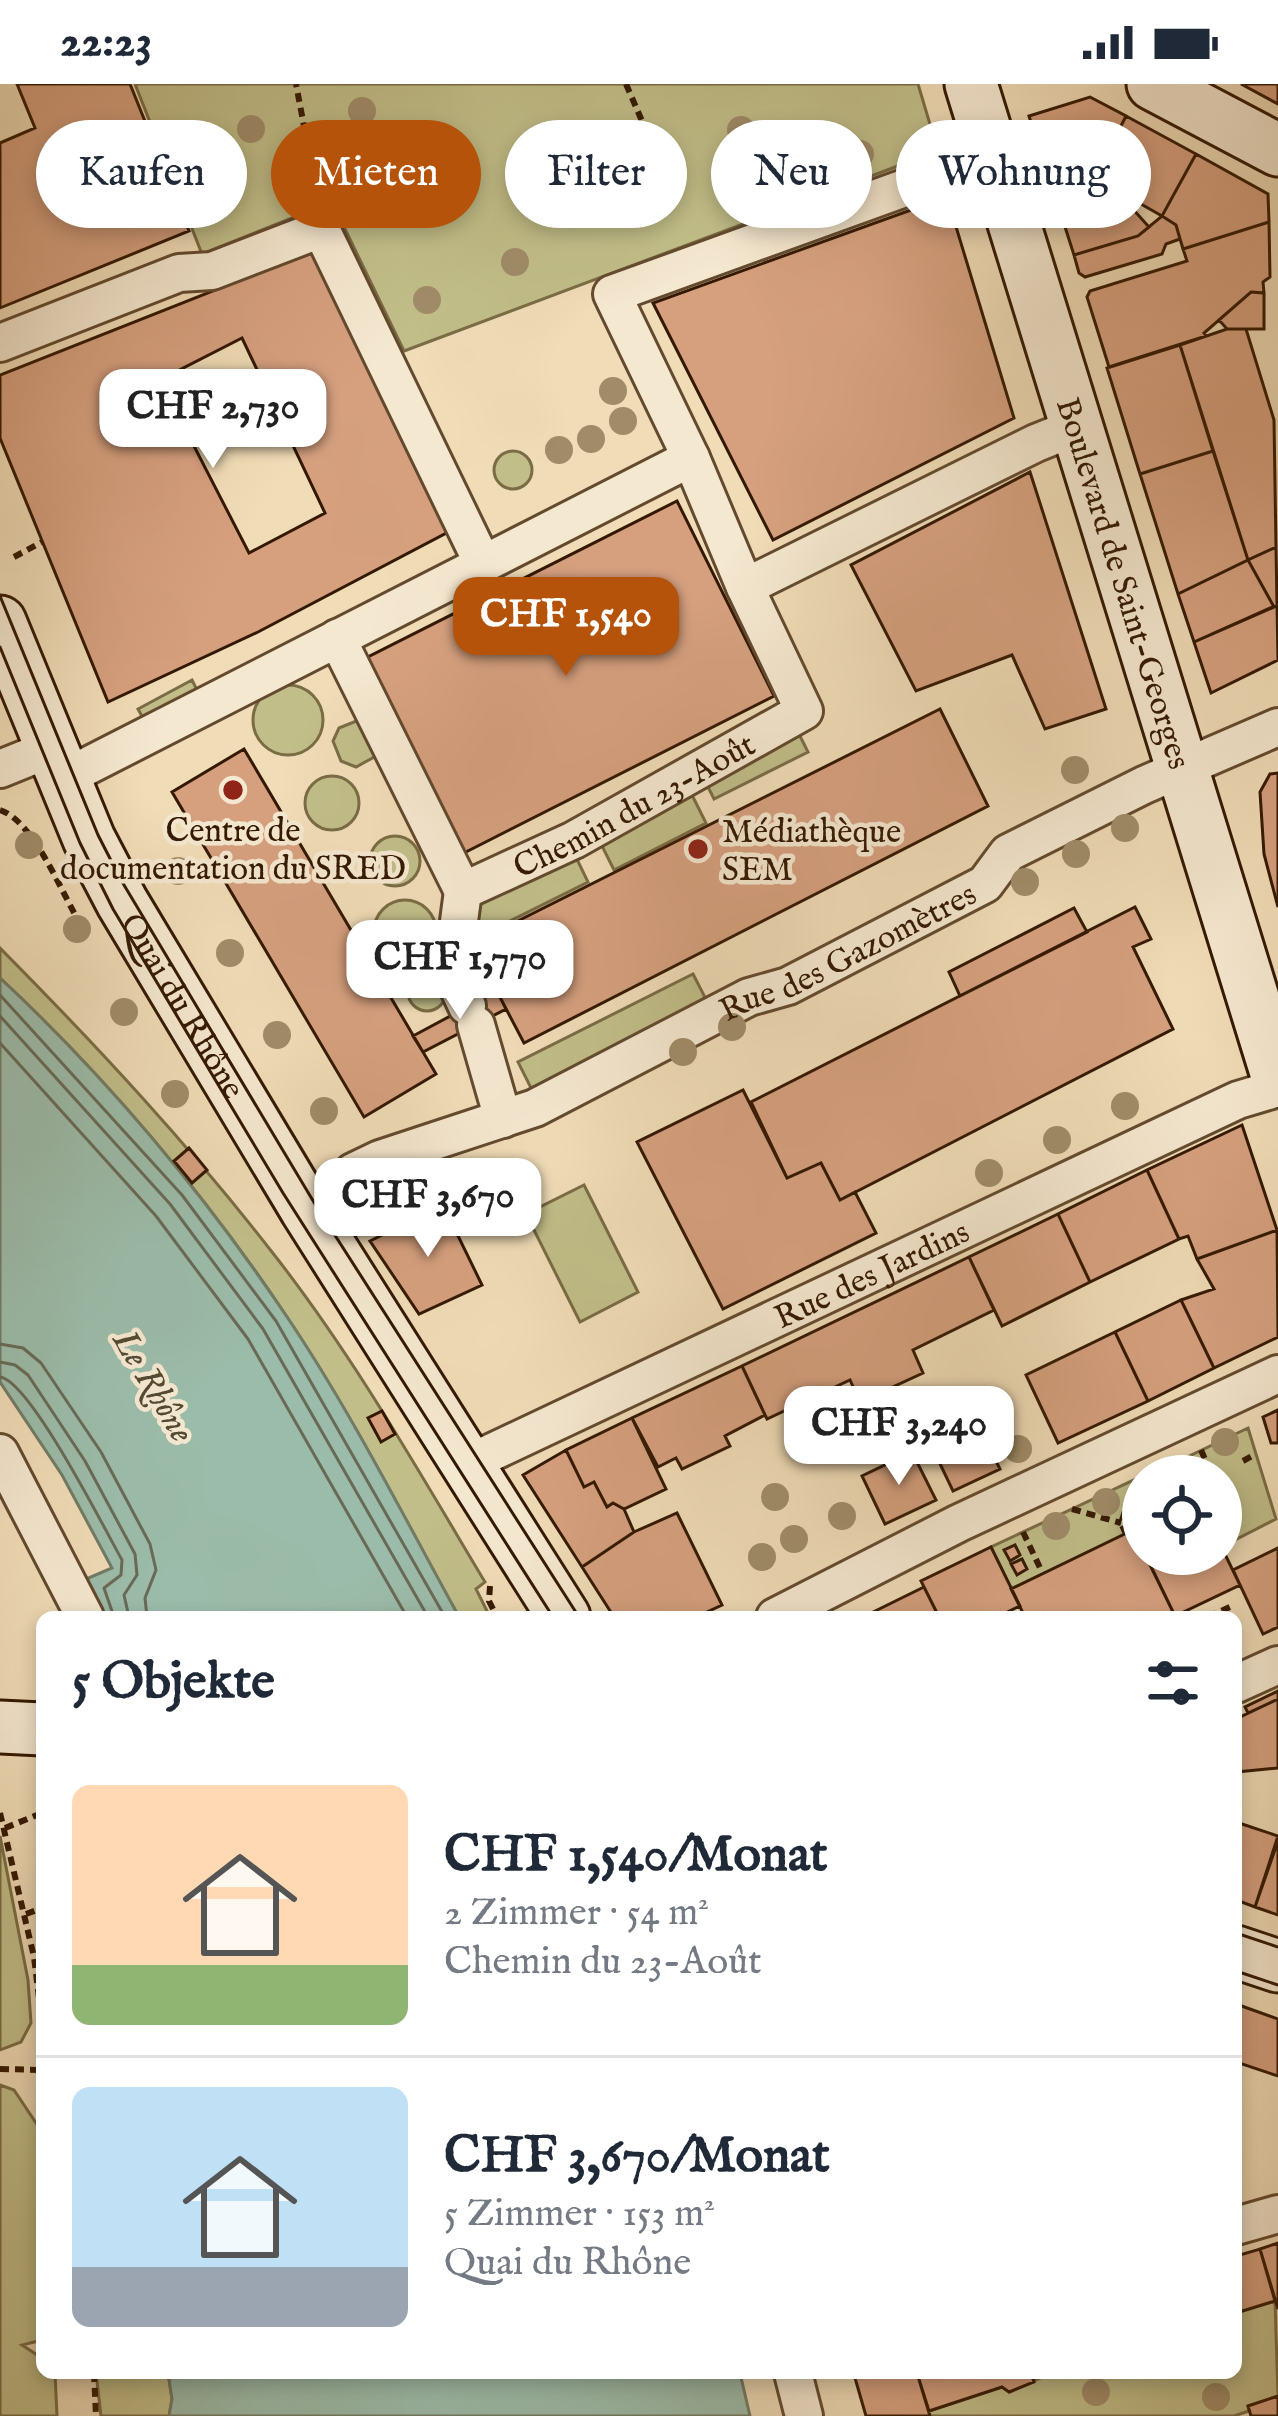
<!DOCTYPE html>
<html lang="de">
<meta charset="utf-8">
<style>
:root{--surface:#fff;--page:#f6f6f7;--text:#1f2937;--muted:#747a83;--line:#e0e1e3;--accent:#b45309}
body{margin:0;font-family:"IM FELL English",serif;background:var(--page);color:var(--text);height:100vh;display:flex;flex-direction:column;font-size:45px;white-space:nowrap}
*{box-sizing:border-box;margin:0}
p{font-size:39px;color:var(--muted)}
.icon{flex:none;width:66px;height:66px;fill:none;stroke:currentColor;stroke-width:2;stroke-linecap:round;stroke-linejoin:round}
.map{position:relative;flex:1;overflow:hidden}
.details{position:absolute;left:36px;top:1527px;width:1206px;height:768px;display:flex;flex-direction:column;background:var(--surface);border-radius:18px;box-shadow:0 6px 18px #0003}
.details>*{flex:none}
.banner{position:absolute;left:36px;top:36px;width:1206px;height:108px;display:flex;gap:24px}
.tools{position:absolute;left:1122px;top:1371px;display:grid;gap:24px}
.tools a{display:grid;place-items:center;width:120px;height:120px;border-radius:50%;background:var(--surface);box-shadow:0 6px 18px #0003;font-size:60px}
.price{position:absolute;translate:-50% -102px;padding:0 27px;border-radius:24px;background:#fff;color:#222;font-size:39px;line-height:78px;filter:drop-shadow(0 3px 6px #0008)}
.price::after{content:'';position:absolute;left:50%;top:72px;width:36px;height:27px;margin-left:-18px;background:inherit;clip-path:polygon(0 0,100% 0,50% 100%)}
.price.current{background:var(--accent);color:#fff}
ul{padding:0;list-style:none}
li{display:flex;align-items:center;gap:36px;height:300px;padding:0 36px}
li+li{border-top:3px solid var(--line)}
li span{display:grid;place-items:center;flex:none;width:336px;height:240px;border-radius:18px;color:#555}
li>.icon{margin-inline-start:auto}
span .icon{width:144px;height:144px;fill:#fffc;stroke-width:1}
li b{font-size:51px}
h2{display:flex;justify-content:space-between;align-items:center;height:144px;padding:0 36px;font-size:51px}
.tag{padding:0 42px;border-radius:54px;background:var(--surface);box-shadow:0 6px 18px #0003;font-size:42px;line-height:108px}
.tag.current{background:var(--accent);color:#fff}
.status{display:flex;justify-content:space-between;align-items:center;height:84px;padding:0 60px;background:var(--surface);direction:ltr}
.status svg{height:33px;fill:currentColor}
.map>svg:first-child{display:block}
.green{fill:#c1be89;stroke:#7a6c45;stroke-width:3}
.water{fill:#9bbcaa;stroke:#727b66;stroke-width:3}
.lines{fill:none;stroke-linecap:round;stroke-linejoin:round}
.shore{stroke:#686a56;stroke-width:3}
.building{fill:#d6a07f;stroke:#341901;stroke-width:3;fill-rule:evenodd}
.street-casing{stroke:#634a2e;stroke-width:42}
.secondary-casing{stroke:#341901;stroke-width:57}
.path{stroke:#341901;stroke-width:6;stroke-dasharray:9 6;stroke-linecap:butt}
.street{stroke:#f5e8d0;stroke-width:36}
.secondary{stroke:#f5e8d0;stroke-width:51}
.tram{stroke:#341901;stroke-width:3}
.tree{fill:#a08c69}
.poi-dot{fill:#8f2418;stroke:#f5e8d0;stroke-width:4.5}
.labels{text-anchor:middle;stroke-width:9;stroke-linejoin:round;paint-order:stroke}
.street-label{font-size:33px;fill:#341901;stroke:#f5e8d0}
.poi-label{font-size:33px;fill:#341901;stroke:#f5e8d0}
.water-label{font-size:36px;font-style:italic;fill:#534a34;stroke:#f5e8d0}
</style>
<div class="status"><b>22:23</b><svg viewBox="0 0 49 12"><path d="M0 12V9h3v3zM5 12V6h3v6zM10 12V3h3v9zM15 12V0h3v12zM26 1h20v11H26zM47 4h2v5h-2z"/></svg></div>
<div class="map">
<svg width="1278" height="2332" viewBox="0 0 1278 2332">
<rect width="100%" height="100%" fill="#f0dcb7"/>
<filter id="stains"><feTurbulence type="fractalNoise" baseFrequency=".00167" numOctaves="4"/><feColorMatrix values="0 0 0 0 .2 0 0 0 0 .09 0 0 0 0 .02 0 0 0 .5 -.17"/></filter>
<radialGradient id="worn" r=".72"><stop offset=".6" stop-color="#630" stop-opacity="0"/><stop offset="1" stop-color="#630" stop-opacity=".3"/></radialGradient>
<path class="green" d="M135,0H918L938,67L404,267L332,118L202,170Z
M494 386a19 19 0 1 1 38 0a19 19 0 1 1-38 0Z
M192,596L198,608L144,636L138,625Z
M253 636a35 35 0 1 1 70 0a35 35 0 1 1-70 0Z
M359,636L376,672L356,683L341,677L333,657L339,644Z
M794,640L808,668L714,715L700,687Z
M305 719a27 27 0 1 1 54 0a27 27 0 1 1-54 0Z
M692,711L706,739L614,786L600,758Z
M370 777a25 25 0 1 1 50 0a25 25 0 1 1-50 0Z
M572,765L588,798L480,852L464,819Z
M374 847a31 31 0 1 1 62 0a31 31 0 1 1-62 0Z
M0,864C98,963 189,1061 272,1168C353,1271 418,1386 485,1498L476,1505L490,1533H459C403,1432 350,1326 285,1230C205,1110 106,993 0,894Z
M408 908a19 19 0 1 1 38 0a19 19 0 1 1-38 0Z
M693,890L711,925L536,1014L518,978Z
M584,1101L638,1208L580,1238L526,1130Z
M1248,1344L1276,1435L1221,1463V1392H1188L1181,1376Z
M1153,1387L1156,1392H1143V1442L1011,1505L991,1463Z
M0,1752L28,1896L31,1939L21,1958L0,1966Z
M0,2001L14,2006L42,2048V2256L22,2261L42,2274V2289H55L57,2332H0Z
M1275,2217L1278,2312L1248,2322L1249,2327L1234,2332H930L929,2327L1002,2303L1010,2308L1051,2289H1236V2229Z
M96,2289H168L172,2315L169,2332H101Z"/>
<path class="water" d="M0,894C106,993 204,1110 285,1230C350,1326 403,1431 459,1533H104L86,1495L112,1484L62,1391L0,1298Z
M168,2289H740L750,2332H169L172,2315Z"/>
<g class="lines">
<path class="shore" d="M0,911L182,1111L276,1237L445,1533
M0,932L170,1120L263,1245L428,1533
M0,959L156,1132L248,1255L407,1533
M0,1260L23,1264L41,1279L101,1368L150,1460L156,1486L145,1514L147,1533
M0,1278L15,1281L28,1291L85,1377L135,1470L137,1491L124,1511L129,1533
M0,1293C30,1297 104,1444 122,1476L121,1491L104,1504L114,1533"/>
</g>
<path class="building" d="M17,0H130L189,147L0,224V59L35,44Z
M1241,0H1278V20Z
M1090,13L1126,32L1108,68L1100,64L1090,83L1049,97L1029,32Z
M1126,32L1196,70L1162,132L1127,112L1117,73L1108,68Z
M1196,70L1268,110L1269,138L1183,165L1176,141L1162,132Z
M1107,78L1118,114L1122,113L1149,143L1138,152L1074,171L1050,96Z
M947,113L1014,334L773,456L653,219Z
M1162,132L1176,141L1180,155L1166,160L1162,170L1085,193L1079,189L1074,171L1138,152Z
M1269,138L1270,193L1263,198L1264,209L1251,208L1204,249L1206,252L1109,283L1087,213L1090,207L1187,177L1183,165Z
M314,167L452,446L258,548L108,618L0,354V291ZM242,254L325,429L249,469L160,296Z
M1251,208L1264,209V245H1227L1219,236Z
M1227,245H1246L1274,336L1276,463L1248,476L1180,261Z
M1180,261L1213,367L1140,390L1107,284Z
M1213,367L1248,476L1178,510L1140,390Z
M1030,388L1106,625L1045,645L1012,571L916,607L851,481Z
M677,417L774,612L456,773L358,578Z
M1276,463L1277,521L1274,523L1248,476Z
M1248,476L1274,523L1194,558L1178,510Z
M1277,521L1278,576L1211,609L1194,558Z
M940,625L988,722L524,959L472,860Z
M244,665L436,990L364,1033L172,708Z
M1278,689V823L1264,770L1260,708L1270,690Z
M1135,823L1151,855L1133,863L1173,945L840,1116L821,1079L787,1094L751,1018Z
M1074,824L1087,848L960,912L949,888Z
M497,907L506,925L423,968L413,952Z
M743,1006L787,1094L821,1079L840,1116L855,1108L876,1149L723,1225L637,1058Z
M1242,1041L1277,1146L1197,1175L1188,1152L1179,1155L1147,1086Z
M189,1064L207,1086L192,1099L174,1077Z
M1147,1086L1179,1155L1090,1198L1058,1130Z
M443,1121L482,1201L419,1230L370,1157Z
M1058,1130L1090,1198L1002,1242L969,1173Z
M1277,1146L1278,1253L1214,1284L1181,1216L1214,1205L1197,1175Z
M969,1173L994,1226L913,1266L923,1289L860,1318L850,1296L767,1335L742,1282Z
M1181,1216L1214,1284L1148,1317L1115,1248Z
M1115,1248L1148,1317L1058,1359L1026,1291Z
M742,1282L765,1331L725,1352L730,1362L682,1385L676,1374L658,1383L632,1334Z
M1278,1326V1359H1271L1263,1333Z
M382,1327L395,1350L381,1358L368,1334Z
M632,1334L666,1405L624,1425L613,1419L607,1423L594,1398L584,1403L566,1366Z
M977,1339L1000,1385L953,1407L931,1361Z
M566,1366L584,1403L594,1398L607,1423L613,1419L624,1425L634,1448L582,1483L523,1391Z
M912,1368L936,1416L885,1440L862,1392Z
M677,1429L722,1521L696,1533H614L582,1483L634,1448Z
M1133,1446L1175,1532L1025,1533L1011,1505Z
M1015,1461L1020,1471L1010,1477L1004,1466Z
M1221,1462L1240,1501L1175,1532L1145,1470H1221Z
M991,1463L1020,1522L997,1533H939L921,1497Z
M1278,1464V1543L1263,1550L1233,1486Z
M1022,1475L1027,1485L1017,1491L1011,1480Z
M924,1503L939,1533H863Z
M1278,1607V1615L1248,1629L1245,1623Z
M1278,1615V1684L1236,1688V1635Z
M1236,1738L1278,1752L1255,1823L1236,1816Z
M1278,1757V1831L1255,1823Z
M1236,1920L1278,1935V1992L1236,1978Z
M1278,2159V2225L1260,2165Z
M1260,2165L1275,2217L1236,2229V2172Z
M870,2289H917L930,2332H866L855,2294Z
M917,2289H1031L1034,2298L1009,2308L1002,2303L929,2327Z
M1278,2312V2332H1251L1248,2322Z"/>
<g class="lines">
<defs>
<g id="street">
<path d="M0,259L179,189L212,187L321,145L483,480"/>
<path d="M691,374L612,210L993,72"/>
<path id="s1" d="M337,554L463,807L574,756L804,627L745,503"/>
<path d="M0,685L52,664"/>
<path d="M64,694L691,374L745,503L1036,359L1076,343"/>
<path d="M463,807L452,890L467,922"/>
<path d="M476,941L503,1035"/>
<path id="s2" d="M353,1088L380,1075L535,1024L749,913L788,902L985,800L1008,769L1144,701L1278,643"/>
<path d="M0,1369L85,1533"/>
<path id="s3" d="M467,1380L1238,1016L1278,1004"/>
<path d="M775,1533L959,1439L1278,1290"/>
<path d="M1236,1600L1278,1581"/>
<path d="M1236,2142L1278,2130"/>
<path d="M793,2289L804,2332"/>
</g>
<g id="secondary">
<path id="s4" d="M971,0L1278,995"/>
<path d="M1153,0L1278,66"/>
<path id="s5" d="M0,538L89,755L122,818L306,1125L564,1533"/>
<path d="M0,1643L42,1645"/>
<path d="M1236,1868L1278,1882"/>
</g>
</defs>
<use href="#street" class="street-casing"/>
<use href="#secondary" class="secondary-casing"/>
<path class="path" d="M626,0L667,95
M295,119L291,108L307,58L296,0
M14,473L42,458
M0,726C34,737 62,810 81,841
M1201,1366L1207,1380
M1243,1377L1256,1370
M1072,1425L1121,1439
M1023,1448L1043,1490
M1126,1450L1121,1439L1136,1396
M490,1502L489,1517L497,1533
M1208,1533L1234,1521
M0,1729L34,1873L42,1939
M5,1744L42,1729
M26,1830L42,1824
M0,1985L42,1986
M94,2289L96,2332"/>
<use href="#street" class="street"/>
<use href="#secondary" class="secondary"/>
<path class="tram" d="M0,512L98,751L121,796L315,1120L579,1533
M0,563L80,759L113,825L283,1109L553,1533
M1236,1849L1278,1863
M1236,1887L1278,1901"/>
</g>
<g class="tree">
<circle cx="362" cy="27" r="14"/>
<circle cx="251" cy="45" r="14"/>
<circle cx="741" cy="46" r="14"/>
<circle cx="860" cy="70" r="14"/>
<circle cx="455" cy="83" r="14"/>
<circle cx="552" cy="92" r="14"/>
<circle cx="398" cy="99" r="14"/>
<circle cx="624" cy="116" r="14"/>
<circle cx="515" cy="178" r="14"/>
<circle cx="427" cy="216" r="14"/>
<circle cx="613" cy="307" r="14"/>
<circle cx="623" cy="337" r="14"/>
<circle cx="591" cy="355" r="14"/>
<circle cx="559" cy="366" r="14"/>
<circle cx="1075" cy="686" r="14"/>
<circle cx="1125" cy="744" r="14"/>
<circle cx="29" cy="761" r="14"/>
<circle cx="1076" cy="770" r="14"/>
<circle cx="178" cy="787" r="14"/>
<circle cx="1025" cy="798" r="14"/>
<circle cx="77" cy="845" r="14"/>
<circle cx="230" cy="869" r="14"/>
<circle cx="124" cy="928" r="14"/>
<circle cx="732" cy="943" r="14"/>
<circle cx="277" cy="951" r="14"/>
<circle cx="683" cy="968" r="14"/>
<circle cx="175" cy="1010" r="14"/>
<circle cx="1125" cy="1022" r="14"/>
<circle cx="324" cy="1027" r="14"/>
<circle cx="1057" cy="1056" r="14"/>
<circle cx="989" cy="1089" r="14"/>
<circle cx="387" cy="1119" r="14"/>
<circle cx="1225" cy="1358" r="14"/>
<circle cx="1018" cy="1365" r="14"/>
<circle cx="775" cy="1413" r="14"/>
<circle cx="1106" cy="1418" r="14"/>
<circle cx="842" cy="1432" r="14"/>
<circle cx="1056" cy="1442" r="14"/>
<circle cx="794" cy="1455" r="14"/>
<circle cx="762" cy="1473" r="14"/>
<circle cx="1096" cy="2308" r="14"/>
<circle cx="1216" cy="2313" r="14"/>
</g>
<g class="poi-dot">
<circle cx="233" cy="706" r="12"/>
<circle cx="698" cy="765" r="12"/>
</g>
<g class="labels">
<g class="street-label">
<text dy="12" stroke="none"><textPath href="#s4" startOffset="522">Boulevard de Saint-Georges</textPath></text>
<text dy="12" stroke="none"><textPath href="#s1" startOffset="474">Chemin du 23-Août</textPath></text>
<text dy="12" stroke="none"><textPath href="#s2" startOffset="543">Rue des Gazomètres</textPath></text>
<text dy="12" stroke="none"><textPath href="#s5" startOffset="426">Quai du Rhône</textPath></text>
<text dy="12" stroke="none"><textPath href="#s3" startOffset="447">Rue des Jardins</textPath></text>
</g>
<g class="poi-label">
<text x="233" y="757">Centre de<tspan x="233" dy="38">documentation du SRED</tspan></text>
<text x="722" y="758" text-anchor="start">Médiathèque<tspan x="722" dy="38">SEM</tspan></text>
</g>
<g class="water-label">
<text transform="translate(155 1301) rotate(59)" y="13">Le Rhône</text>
</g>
</g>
<rect width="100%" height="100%" filter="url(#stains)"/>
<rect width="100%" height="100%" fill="url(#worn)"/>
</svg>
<div class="tools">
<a><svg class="icon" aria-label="locate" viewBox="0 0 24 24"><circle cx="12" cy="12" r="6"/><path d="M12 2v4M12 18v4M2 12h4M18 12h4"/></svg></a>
</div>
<b class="price" style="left:213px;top:387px">CHF 2,730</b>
<b class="price current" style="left:566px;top:595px">CHF 1,540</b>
<b class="price" style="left:460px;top:938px">CHF 1,770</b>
<b class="price" style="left:428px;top:1176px">CHF 3,670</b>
<b class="price" style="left:899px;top:1404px">CHF 3,240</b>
<div class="banner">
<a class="tag">Kaufen</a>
<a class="tag current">Mieten</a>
<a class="tag">Filter</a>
<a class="tag">Neu</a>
<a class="tag">Wohnung</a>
</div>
<section class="details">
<h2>5 Objekte<svg class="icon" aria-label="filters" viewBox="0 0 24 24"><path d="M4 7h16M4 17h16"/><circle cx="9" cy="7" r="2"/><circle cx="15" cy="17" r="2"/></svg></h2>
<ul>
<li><span style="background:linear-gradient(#ffd9b3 75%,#8fb573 0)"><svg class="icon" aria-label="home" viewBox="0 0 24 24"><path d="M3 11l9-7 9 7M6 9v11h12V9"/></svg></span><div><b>CHF 1,540/Monat</b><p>2 Zimmer · 54 m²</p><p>Chemin du 23-Août</p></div></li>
<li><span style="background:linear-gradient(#bfe0f5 75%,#9aa5b1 0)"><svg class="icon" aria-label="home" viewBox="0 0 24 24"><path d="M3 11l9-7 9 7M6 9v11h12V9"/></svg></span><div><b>CHF 3,670/Monat</b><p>5 Zimmer · 153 m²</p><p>Quai du Rhône</p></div></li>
</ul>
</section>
</div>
